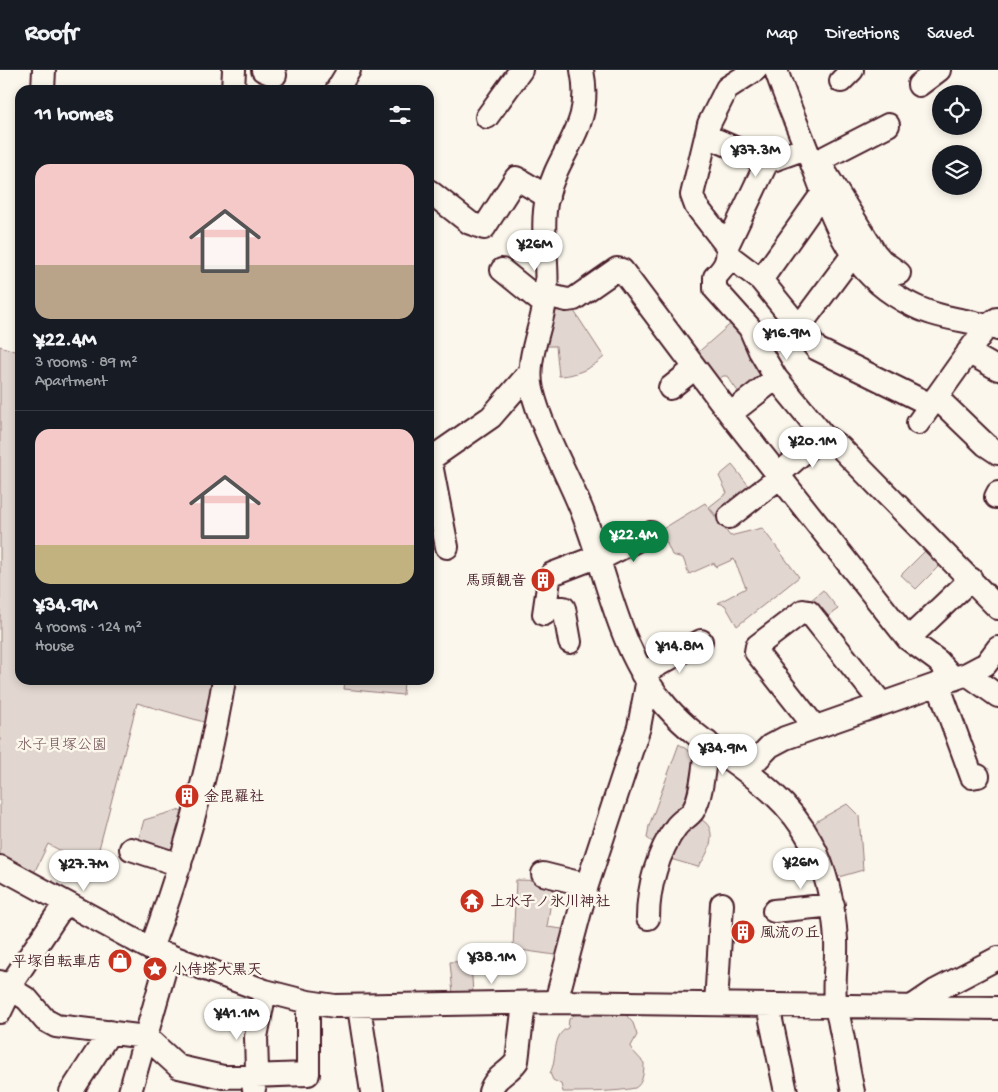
<!DOCTYPE html>
<meta charset="utf-8">
<style>
:root{--surface:#171b24;--page:#20242c;--text:#f1f3f6;--muted:#9ea1a6;--line:#363941;--accent:#0b8043}
body{margin:0;font-family:"Gochi Hand","Klee One",sans-serif;background:var(--page);color:var(--text);height:100vh;display:flex;flex-direction:column;font-size:19px;white-space:nowrap}
*{box-sizing:border-box;margin:0}
p{font-size:16px;color:var(--muted)}
.icon{flex:none;width:28px;height:28px;fill:none;stroke:currentColor;stroke-width:2;stroke-linecap:round;stroke-linejoin:round}
.map{position:relative;flex:1;overflow:hidden}
.panel{position:absolute;left:15px;top:15px;width:419px;height:600px;display:flex;flex-direction:column;background:var(--surface);border-radius:15px;box-shadow:0 2px 8px #0003}
.panel>*{flex:none}
.controls{position:absolute;left:932px;top:15px;display:grid;gap:10px}
.controls a{display:grid;place-items:center;width:50px;height:50px;border-radius:50%;background:var(--surface);box-shadow:0 2px 8px #0003;font-size:25px}
.price{position:absolute;translate:-50% -42px;padding:0 11px;border-radius:18px;background:#fff;color:#222;font-size:16px;line-height:32px;filter:drop-shadow(0 1px 2px #0008)}
.price::after{content:'';position:absolute;left:50%;top:30px;width:15px;height:11px;margin-left:-8px;background:inherit;clip-path:polygon(0 0,100% 0,50% 100%)}
.price.current{background:var(--accent);color:#fff}
ul{padding:0;list-style:none}
li{display:grid;align-content:center;gap:10px;height:265px;padding:0 20px}
li+li{border-top:1px solid var(--line)}
li span{display:grid;place-items:center;height:155px;border-radius:15px;color:#555}
li>.icon{margin-inline-start:auto}
span .icon{width:90px;height:90px;fill:#fffc;stroke-width:1}
li b{font-size:21px}
h2{display:flex;justify-content:space-between;align-items:center;height:60px;padding:0 20px;font-size:21px}
header{display:flex;align-items:center;gap:30px;box-sizing:border-box;height:70px;padding:0 25px;background:var(--surface);border-bottom:1px solid var(--line)}
header strong{font-size:24px}
nav{display:flex;gap:28px;margin-inline-start:auto;font-size:18px}
.map>svg:first-child{display:block}
.green{fill:#e2d7d0;stroke:#967b7e}
.lines{fill:none;stroke-linecap:round;stroke-linejoin:round}
.minor-casing{stroke:#4a1f2b;stroke-width:26}
.minor{stroke:#fbf7ec;stroke-width:22}
.labels{text-anchor:middle;stroke-width:5;stroke-linejoin:round;paint-order:stroke}
.poi-label{font-size:15px;font-weight:bold;fill:#4a1f2b;stroke:#fbf7ec;text-anchor:start}
.park-label{font-size:15px;fill:#704d54;stroke:#fbf7ec}
</style>
<header>
<strong>Roofr</strong>
<nav><a>Map</a><a>Directions</a><a>Saved</a></nav>
</header>
<div class="map">
<svg width="998" height="1022" viewBox="0 0 998 1022">
<rect width="100%" height="100%" fill="#fbf7ec"/>
<filter id="ink" filterUnits="userSpaceOnUse"><feTurbulence type="fractalNoise" baseFrequency=".02" numOctaves="2"/><feDisplacementMap in="SourceGraphic" scale="10" xChannelSelector="R" yChannelSelector="G"/><feConvolveMatrix kernelMatrix="1 2 1 2 8 2 1 2 1" color-interpolation-filters="sRGB"/></filter>
<g filter="url(#ink)">
<path class="green" d="M552,236L572,238L604,287C592,298 575,306 559,306L556,276H544Z
M735,250L765,302L742,327L727,306H723L715,312L695,285Z
M0,276L20,283V610H220L211,654L137,633L94,798L48,774L31,809L0,791Z
M732,395L754,422L719,449L709,437L727,423L719,406Z
M705,433L730,466L762,458L799,507L737,556L725,535L718,533L746,518L734,489L716,497L714,493L689,504L683,488L672,485L661,460Z
M931,475L946,489L916,519L901,505Z
M823,520L838,539L824,549L810,531Z
M345,610H404L403,625L344,619Z
M679,674L694,685L693,730L658,776L647,768L649,756Z
M847,734L859,746L863,800L835,808L812,758L817,751Z
M178,740L187,745L174,782L138,771L144,750Z
M700,749C720,758 709,784 698,797L667,788L672,770Z
M516,810L554,811L547,857L570,860L562,886L513,879Z
M471,891L473,924L453,925L450,892Z
M593,942L606,946L626,945L633,953L637,965L631,976L632,980L644,993C644,1001 643,1014 635,1018C616,1022 585,1022 563,1022L561,1014L553,1010L550,1003C558,989 551,965 568,958L569,949L574,945Z"/>
<g class="lines">
<defs>
<path id="minor" d="M263,0L275,5
M582,0C594,59 559,77 547,128C540,159 549,193 546,225C543,256 525,288 532,320C543,364 568,404 584,446C609,511 619,583 667,637C713,689 775,705 811,772C827,802 834,836 836,870C837,891 833,912 835,933C836,941 839,947 840,955C845,977 848,1000 853,1022
M755,0L727,18L709,54L692,125L696,136L727,176C729,190 725,197 715,207V219L750,258L760,281L776,308L823,365L840,377L998,538
M776,0C785,27 796,52 806,78C833,144 843,202 914,236C940,249 970,250 998,259
M841,11L852,0
M919,15L939,0
M43,20L44,0
M233,20L234,0
M337,20L349,0
M487,47L521,0
M707,66L767,92L806,78
M812,94L888,55
M822,101L825,102L875,183L882,191L899,203
M429,121L470,153L484,158L516,108L548,127
M727,176L767,92
M728,185L761,210L817,279L931,335
M502,200L544,234
M761,210L822,124
M546,225L567,230L574,229L617,199L622,200L730,344L908,569L938,591L954,609
M799,257L852,186
M968,282L998,299
M670,318L695,298
M936,327L986,375L998,383
M730,344L776,308
M918,353L987,256L997,249
M430,389L447,477
M429,390L491,347L530,302
M778,405L823,365
M996,427L998,423
M729,447L780,407
M600,489L651,463
M545,538H564L570,572
M544,544L549,510L552,504L599,486
M908,569L971,509
M642,604L701,571
M967,604L998,626
M938,614L972,707L978,706
M815,657L756,582L757,576L803,541L809,542L882,634
M747,700L770,676L785,668L967,604L986,594L998,578
M131,779L180,795
M0,797L151,879L265,921L308,932L335,936L556,932L998,938
M543,804L587,815
M774,841L833,835
M648,848C648,818 658,781 676,757C681,750 689,747 693,741C703,725 704,691 707,672
M151,879C183,791 209,702 224,610
M0,912L27,929L45,950L56,956L146,967L179,997L223,1007L308,1004V932
M9,917L65,833
M556,932L587,815L639,657L647,614
M716,934L722,834
M768,936L786,1022
M359,937L372,1022
M910,938L935,921L998,888
M0,942L11,919
M254,1019L252,1007L257,1000L256,967L265,921
M71,1022L110,962
M130,1022L169,885
M490,1022C495,1006 508,1004 517,991L524,933"/>
</defs>
<use href="#minor" class="minor-casing"/>
<use href="#minor" class="minor"/>
</g>
</g>
<defs>
<symbol id="building-disc" viewBox="-11 -11 22 22"><circle r="9.5" fill="#c8321e" stroke="#fbf7ec"/><path d="M-4-6H4V6H1V3H-1V6H-4ZM-2.5-4.3h1.7v1.8h-1.7ZM.8-4.3h1.7v1.8H.8ZM-2.5-1h1.7V.8h-1.7ZM.8-1h1.7V.8H.8Z" fill="#fff"/></symbol>
<symbol id="temple-disc" viewBox="-11 -11 22 22"><circle r="9.5" fill="#c8321e" stroke="#fbf7ec"/><path d="M0-6L5-2H3V0L6.5 2.5H4V6H1.5V3h-3V6H-4V2.5H-6.5L-3 0V-2H-5Z" fill="#fff"/></symbol>
<symbol id="shop-disc" viewBox="-11 -11 22 22"><circle r="9.5" fill="#c8321e" stroke="#fbf7ec"/><path d="M-5-2.5h2.3a2.7 3.5 0 0 1 5.4 0H5L5.5 6h-11ZM-1.5-2.5h3a1.5 2.3 0 0 0-3 0Z" fill="#fff"/></symbol>
<symbol id="sight-disc" viewBox="-11 -11 22 22"><circle r="9.5" fill="#c8321e" stroke="#fbf7ec"/><path d="M0-6L1.8-2.2L6-1.7L2.9 1.2L3.7 5.4L0 3.3L-3.7 5.4L-2.9 1.2L-6-1.7L-1.8-2.2Z" fill="#fff"/></symbol>
</defs>
<g fill-rule="evenodd">
<use href="#building-disc" x="529" y="496" width="28" height="28"/>
<use href="#building-disc" x="173" y="712" width="28" height="28"/>
<use href="#temple-disc" x="458" y="817" width="28" height="28"/>
<use href="#building-disc" x="729" y="848" width="28" height="28"/>
<use href="#shop-disc" x="106" y="877" width="28" height="28"/>
<use href="#sight-disc" x="141" y="885" width="28" height="28"/>
</g>
<g class="labels">
<g class="poi-label">
<text x="526" y="515" text-anchor="end">馬頭観音</text>
<text x="204" y="731">金毘羅社</text>
<text x="490" y="836">上水子ノ氷川神社</text>
<text x="760" y="867">風流の丘</text>
<text x="102" y="896" text-anchor="end">平塚自転車店</text>
<text x="172" y="904">小侍塔大黒天</text>
</g>
<g class="park-label">
<text x="62" y="679">水子貝塚公園</text>
</g>
</g>
</svg>
<div class="controls">
<a><svg class="icon" aria-label="locate" viewBox="0 0 24 24"><circle cx="12" cy="12" r="6"/><path d="M12 2v4M12 18v4M2 12h4M18 12h4"/></svg></a>
<a><svg class="icon" aria-label="layers" viewBox="0 0 24 24"><path d="M12 4l9 5-9 5-9-5zM3 14l9 5 9-5"/></svg></a>
</div>
<b class="price" style="left:756px;top:108px">¥37.3M</b>
<b class="price" style="left:535px;top:202px">¥26M</b>
<b class="price" style="left:787px;top:291px">¥16.9M</b>
<b class="price" style="left:813px;top:399px">¥20.1M</b>
<b class="price current" style="left:634px;top:493px">¥22.4M</b>
<b class="price" style="left:680px;top:604px">¥14.8M</b>
<b class="price" style="left:723px;top:706px">¥34.9M</b>
<b class="price" style="left:801px;top:820px">¥26M</b>
<b class="price" style="left:84px;top:822px">¥27.7M</b>
<b class="price" style="left:492px;top:915px">¥38.1M</b>
<b class="price" style="left:237px;top:971px">¥41.1M</b>
<section class="panel">
<h2>11 homes<svg class="icon" aria-label="filters" viewBox="0 0 24 24"><path d="M4 7h16M4 17h16"/><circle cx="9" cy="7" r="2"/><circle cx="15" cy="17" r="2"/></svg></h2>
<ul>
<li><span style="background:linear-gradient(#f6c9c9 65%,#b9a48a 0)"><svg class="icon" aria-label="home" viewBox="0 0 24 24"><path d="M3 11l9-7 9 7M6 9v11h12V9"/></svg></span><div><b>¥22.4M</b><p>3 rooms · 89 m²</p><p>Apartment</p></div></li>
<li><span style="background:linear-gradient(#f6c9c9 75%,#c2b280 0)"><svg class="icon" aria-label="home" viewBox="0 0 24 24"><path d="M3 11l9-7 9 7M6 9v11h12V9"/></svg></span><div><b>¥34.9M</b><p>4 rooms · 124 m²</p><p>House</p></div></li>
</ul>
</section>
</div>
